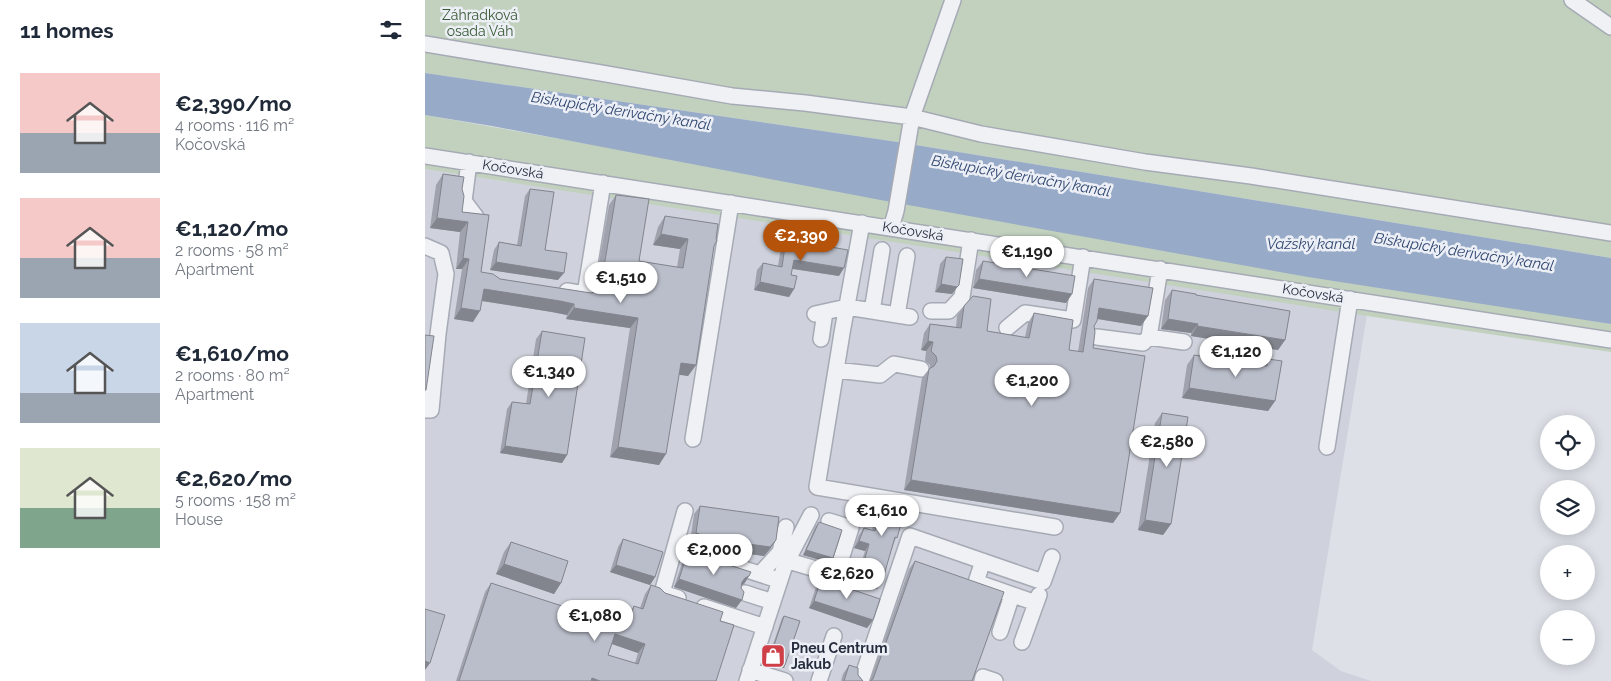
<!DOCTYPE html>
<meta charset="utf-8">
<style>
:root{--surface:#fff;--page:#f6f6f7;--text:#1f2937;--muted:#747a83;--accent:#b45309}
body{margin:0;font-family:Raleway,sans-serif;background:var(--page);color:var(--text);height:100vh;display:flex;flex-direction:column;font-size:19px;white-space:nowrap}
*{box-sizing:border-box;margin:0}
p{font-size:16px;color:var(--muted)}
.icon{flex:none;width:28px;height:28px;fill:none;stroke:currentColor;stroke-width:2;stroke-linecap:round;stroke-linejoin:round}
.map{position:relative;flex:1;overflow:hidden}
.drawer{display:flex;flex-direction:column;background:var(--surface);width:425px}
.drawer>*{flex:none}
.tools{position:absolute;left:1115px;top:415px;display:grid;gap:10px}
.tools a{display:grid;place-items:center;width:55px;height:55px;border-radius:50%;background:var(--surface);box-shadow:0 2px 12px #0003;font-size:25px}
.price{position:absolute;translate:-50% -42px;padding:0 11px;border-radius:18px;background:#fff;color:#222;font-size:16px;line-height:32px;filter:drop-shadow(0 1px 2px #0008)}
.price::after{content:'';position:absolute;left:50%;top:30px;width:15px;height:11px;margin-left:-8px;background:inherit;clip-path:polygon(0 0,100% 0,50% 100%)}
.price.active{background:var(--accent);color:#fff}
ul{padding:0;list-style:none}
li{display:flex;align-items:center;gap:15px;height:125px;padding:0 20px}
li span{display:grid;place-items:center;flex:none;width:140px;height:100px;border-radius:0px;color:#555}
li>.icon{margin-inline-start:auto}
span .icon{width:60px;height:60px;fill:#fffc;stroke-width:1}
li b{font-size:21px}
h2{display:flex;justify-content:space-between;align-items:center;height:60px;padding:0 20px;font-size:21px}
main{display:flex;flex:1;min-height:0}
.map>svg:first-child{display:block}
.built{fill:#cfd2dc}
.green{fill:#c1d1be}
.water{fill:#97aac8}
.lines{fill:none;stroke-linecap:round;stroke-linejoin:round}
.minor-casing{stroke:#a6aab4;stroke-width:18}
.minor{stroke:#eff1f5;stroke-width:15}
.wall{fill:#a0a3ae;fill-rule:evenodd}
.shaded-wall{fill:#82858d}
.building{fill:#babeca;stroke:#82858d;fill-rule:evenodd}
.labels{text-anchor:middle;stroke-width:5;stroke-linejoin:round;paint-order:stroke}
.park-label{font-size:14px;fill:#375933;stroke:#eceff5}
.street-label{font-size:14px;fill:#262c3d;stroke:#eceff5}
.poi-label{font-size:14px;font-weight:bold;fill:#262c3d;stroke:#eceff5;text-anchor:start}
.water-label{font-size:15px;font-style:italic;fill:#304771;stroke:#eceff5}
</style>
<main>
<section class="drawer">
<h2>11 homes<svg class="icon" aria-label="filters" viewBox="0 0 24 24"><path d="M4 7h16M4 17h16"/><circle cx="9" cy="7" r="2"/><circle cx="15" cy="17" r="2"/></svg></h2>
<ul>
<li><span style="background:linear-gradient(#f6c9c9 60%,#9aa5b1 0)"><svg class="icon" aria-label="home" viewBox="0 0 24 24"><path d="M3 11l9-7 9 7M6 9v11h12V9"/></svg></span><div><b>€2,390/mo</b><p>4 rooms · 116 m²</p><p>Kočovská</p></div></li>
<li><span style="background:linear-gradient(#f6c9c9 60%,#9aa5b1 0)"><svg class="icon" aria-label="home" viewBox="0 0 24 24"><path d="M3 11l9-7 9 7M6 9v11h12V9"/></svg></span><div><b>€1,120/mo</b><p>2 rooms · 58 m²</p><p>Apartment</p></div></li>
<li><span style="background:linear-gradient(#c9d6e8 70%,#9aa5b1 0)"><svg class="icon" aria-label="home" viewBox="0 0 24 24"><path d="M3 11l9-7 9 7M6 9v11h12V9"/></svg></span><div><b>€1,610/mo</b><p>2 rooms · 80 m²</p><p>Apartment</p></div></li>
<li><span style="background:linear-gradient(#dfe7d0 60%,#7fa58c 0)"><svg class="icon" aria-label="home" viewBox="0 0 24 24"><path d="M3 11l9-7 9 7M6 9v11h12V9"/></svg></span><div><b>€2,620/mo</b><p>5 rooms · 158 m²</p><p>House</p></div></li>
</ul>
</section>
<div class="map">
<svg width="1186" height="681" viewBox="0 0 1186 681">
<rect width="100%" height="100%" fill="#dde0e7"/>
<path class="built" d="M0,169L942,315L887,650L916,671L946,681H0Z"/>
<path class="green" d="M0,0H1186V258L466,141L0,73Z
M0,115L1186,324V352L942,316L0,169Z"/>
<path class="water" d="M0,73L466,141L1186,258V324L883,277L461,201L67,126L0,115Z"/>
<g class="lines">
<defs>
<path id="minor" d="M1147,0L1186,27
M0,44L176,73L307,96L380,103L487,117L556,134L720,162L826,176L1186,233
M0,156L1186,340
M44,162L39,201L51,217
M437,223L417,333L392,487L630,527
M466,228L471,211L487,117L528,0
M0,246L16,253L21,274L13,334L6,410H0
M735,269L724,337L759,342
M142,291L160,294L178,183
M447,311L457,250
M506,311H524L537,297L546,240
M390,314L422,307L485,317
M472,315L482,256
M582,328L600,313L648,320L658,257
M672,337L718,343L724,337
M396,339L400,312
M411,370L455,375L469,364L496,369
M268,439L306,203
M902,447L925,299
M250,547L347,578
M362,559L367,562L411,575L426,528L404,521
M558,561L551,582L611,603
M335,574L355,552L361,527
M320,593L348,602
M253,598L237,593L260,511
M279,607L340,627
M575,632L587,595
M597,642L614,595
M325,670L360,681
M322,681L360,565L386,515
M394,681L409,636
M436,681L485,536L618,582L627,557
M557,681L558,677L570,681"/>
</defs>
<use href="#minor" class="minor-casing"/>
<use href="#minor" class="minor"/>
</g>
<path class="wall" d="M18,174L37,189V212L64,215L56,272L75,279L166,293L169,292L184,205L191,195L214,261L252,267L255,249L228,245L233,227L240,216L289,246L271,365L263,376L254,374L234,465L185,457L205,328L141,319L142,315L127,312L57,301L48,322L29,319L37,269H31L35,232L5,228L11,185Z
M105,189L120,250L133,280L65,270L69,250L74,242L92,245L100,196Z
M361,239L414,276L367,269L366,275L369,289L364,297L329,290L332,270L338,263L353,266L356,247Z
M521,257L528,293L527,294L510,292L515,264Z
M558,261L647,294L641,303L548,288L551,270Z
M669,279L716,326L672,319L669,326L668,348L695,513L688,523L479,490L497,378L504,369L505,368V365L500,361L501,351L496,350L499,333L505,324L531,327L532,316L539,306L562,331L600,337L603,323L609,313L644,350L653,352L663,288Z
M747,290L771,295L860,340L853,350L766,336V333L736,329L740,300Z
M117,331L142,455L137,463L75,453L82,409L87,402L101,404L111,339Z
M769,355L838,365L843,359L850,401L843,411L757,398L762,365Z
M737,413L746,524L738,535L713,530L730,423Z
M446,498L481,517L476,524L452,589L430,583L440,551L429,548L434,535L439,528L447,530L450,521L439,520L441,505Z
M275,506L351,540L345,549L339,556L283,548L265,542L269,514Z
M394,522L405,563L378,555L390,527Z
M198,539L230,577L225,585L185,572L193,547Z
M86,542L136,583L129,594L71,574L79,552Z
M263,552L324,576L319,584L317,585L311,608L249,587L258,560Z
M490,561L547,681H445L484,569Z
M396,579L448,620L442,628L384,608L391,587Z
M66,583L199,626L203,615L209,606L215,608L220,594L226,585L240,593L295,621L291,681H31L60,592ZM187,644L213,653L210,663L183,655Z
M359,616L360,665L359,668L342,662L357,618Z
M424,665L433,675L438,681H416L418,674Z"/>
<path class="shaded-wall" d="M12,218L43,222L35,232L5,228Z
M236,234L263,239L255,249L228,245Z
M38,258L44,259L37,269H31Z
M369,260L419,268L414,276L363,268Z
M71,262L139,273L133,280L65,270Z
M554,279L647,294L641,303L548,288Z
M335,282L369,289L364,297L329,290Z
M516,284L534,285L527,294L510,292Z
M59,289L135,301L149,304L142,315L127,312L51,300Z
M36,308L55,311L48,322L29,319Z
M149,308L213,318L205,328L141,319Z
M674,308L723,316L716,326L667,318Z
M743,319L773,324L766,333L736,329Z
M772,326L860,340L853,350L766,336Z
M503,341L508,342L501,351L496,350Z
M256,363L271,365L263,376L248,374Z
M764,388L850,401L843,411L757,398Z
M80,446L142,455L137,463L75,453Z
M193,447L241,454L234,465L185,457Z
M486,480L695,513L688,523L479,490Z
M444,513L455,514L450,521L439,520Z
M478,517H481L476,524Z
M720,520L746,524L738,535L713,530Z
M271,533L351,540L345,549L339,556L283,548L265,542Z
M434,541L444,544L440,551L429,548Z
M381,550L408,558L405,563L378,555Z
M79,564L136,583L129,594L71,574Z
M191,565L230,577L225,585L185,572Z
M324,576L319,584L314,586L320,578Z
M435,576L457,582L452,589L430,583Z
M254,579L317,600L311,608L249,587Z
M389,601L448,620L442,628L384,608Z
M190,634L220,644L213,653L184,643Z
M344,660L360,665L359,668L342,662Z
M0,661L5,663L0,670Z
M167,678L175,681H165Z"/>
<path class="building" d="M18,174L39,177L37,189L39,196L37,212L64,215L56,272L68,274L75,279L166,293L175,291L191,195L224,199L214,261L258,268L263,239L236,234L240,216L293,224L291,239L292,240L289,246L271,365L256,363L241,454L193,447L213,318L149,308V304L135,301L59,289L55,311L36,308L44,259L38,258L43,222L12,218Z
M105,189L129,192L120,250L142,253L139,273L71,262L74,242L96,246Z
M361,239L423,250L419,268L369,260L366,275L372,276L369,289L335,282L338,263L357,267Z
M521,257L538,259L534,285L532,287L516,284Z
M558,261L650,276L647,294L554,279Z
M669,279L728,288L723,316L674,308L672,321L669,326L670,332L668,348L720,356L695,513L486,480L504,369L509,366L512,361L511,356L506,351L508,342L503,341L505,324L536,328L539,306L548,296L566,299L562,331L604,338L609,313L648,320L644,350L658,352Z
M747,290L771,294V295L865,311L860,340L772,326L773,324L743,319Z
M117,331L160,338L142,455L80,446L87,402L105,404Z
M0,335L9,336L1,390H0Z
M769,355L842,366L843,359L857,361L850,401L764,388Z
M737,413L763,417L746,524L720,520Z
M446,498L483,504L481,517H478L472,538L470,537L457,582L435,576L444,544L434,541L439,528L450,531L455,514L444,513Z
M275,506L354,517L351,540L345,547L289,539L271,533Z
M394,522L417,530L408,558L381,550Z
M198,539L238,552L230,577L191,565Z
M86,542L143,561L136,583L79,564Z
M263,552L326,572L324,576L320,578L317,582L316,588L319,592L317,600L254,579Z
M490,561L579,592L547,681H445L448,679Z
M396,579L455,599L448,620L389,601Z
M66,583L202,627L209,606L218,609L226,585L235,588L240,593L298,612L295,621L309,625L291,681H175L167,678L166,681H34ZM190,634L220,644L213,664L183,655Z
M0,609L20,615L5,663L0,661Z
M359,616L375,621L360,665L344,660Z
M424,665L433,668V675L438,681H419Z"/>
<defs>
<symbol id="shop-square" viewBox="-11 -11 22 22"><rect x="-9" y="-9" width="18" height="18" rx="4" fill="#cf3f47" stroke="#eceff5"/><path d="M-5-2.5h2.3a2.7 3.5 0 0 1 5.4 0H5L5.5 6h-11ZM-1.5-2.5h3a1.5 2.3 0 0 0-3 0Z" fill="#fff"/></symbol>
</defs>
<g fill-rule="evenodd">
<use href="#shop-square" x="334" y="642" width="28" height="28"/>
</g>
<g class="labels">
<g class="park-label">
<text x="55" y="20">Záhradková<tspan x="55" dy="16">osada Váh</tspan></text>
</g>
<g class="street-label">
<text transform="translate(88 169) rotate(9)" y="5">Kočovská</text>
<text transform="translate(488 231) rotate(9)" y="5">Kočovská</text>
<text transform="translate(888 293) rotate(9)" y="5">Kočovská</text>
</g>
<g class="poi-label">
<text x="366" y="653">Pneu Centrum<tspan x="366" dy="16">Jakub</tspan></text>
</g>
<g class="water-label">
<text transform="translate(196 111) rotate(9)" y="5">Biskupický derivačný kanál</text>
<text transform="translate(596 176) rotate(10)" y="5">Biskupický derivačný kanál</text>
<text x="886" y="249">Važský kanál</text>
<text transform="translate(1039 252) rotate(9)" y="5">Biskupický derivačný kanál</text>
</g>
</g>
</svg>
<div class="tools">
<a><svg class="icon" aria-label="locate" viewBox="0 0 24 24"><circle cx="12" cy="12" r="6"/><path d="M12 2v4M12 18v4M2 12h4M18 12h4"/></svg></a>
<a><svg class="icon" aria-label="layers" viewBox="0 0 24 24"><path d="M12 4l9 5-9 5-9-5zM3 14l9 5 9-5"/></svg></a>
<a>+</a>
<a>−</a>
</div>
<b class="price active" style="left:376px;top:262px">€2,390</b>
<b class="price" style="left:602px;top:278px">€1,190</b>
<b class="price" style="left:196px;top:304px">€1,510</b>
<b class="price" style="left:811px;top:378px">€1,120</b>
<b class="price" style="left:124px;top:398px">€1,340</b>
<b class="price" style="left:607px;top:407px">€1,200</b>
<b class="price" style="left:742px;top:468px">€2,580</b>
<b class="price" style="left:457px;top:537px">€1,610</b>
<b class="price" style="left:289px;top:576px">€2,000</b>
<b class="price" style="left:422px;top:600px">€2,620</b>
<b class="price" style="left:170px;top:642px">€1,080</b>
</div>
</main>
